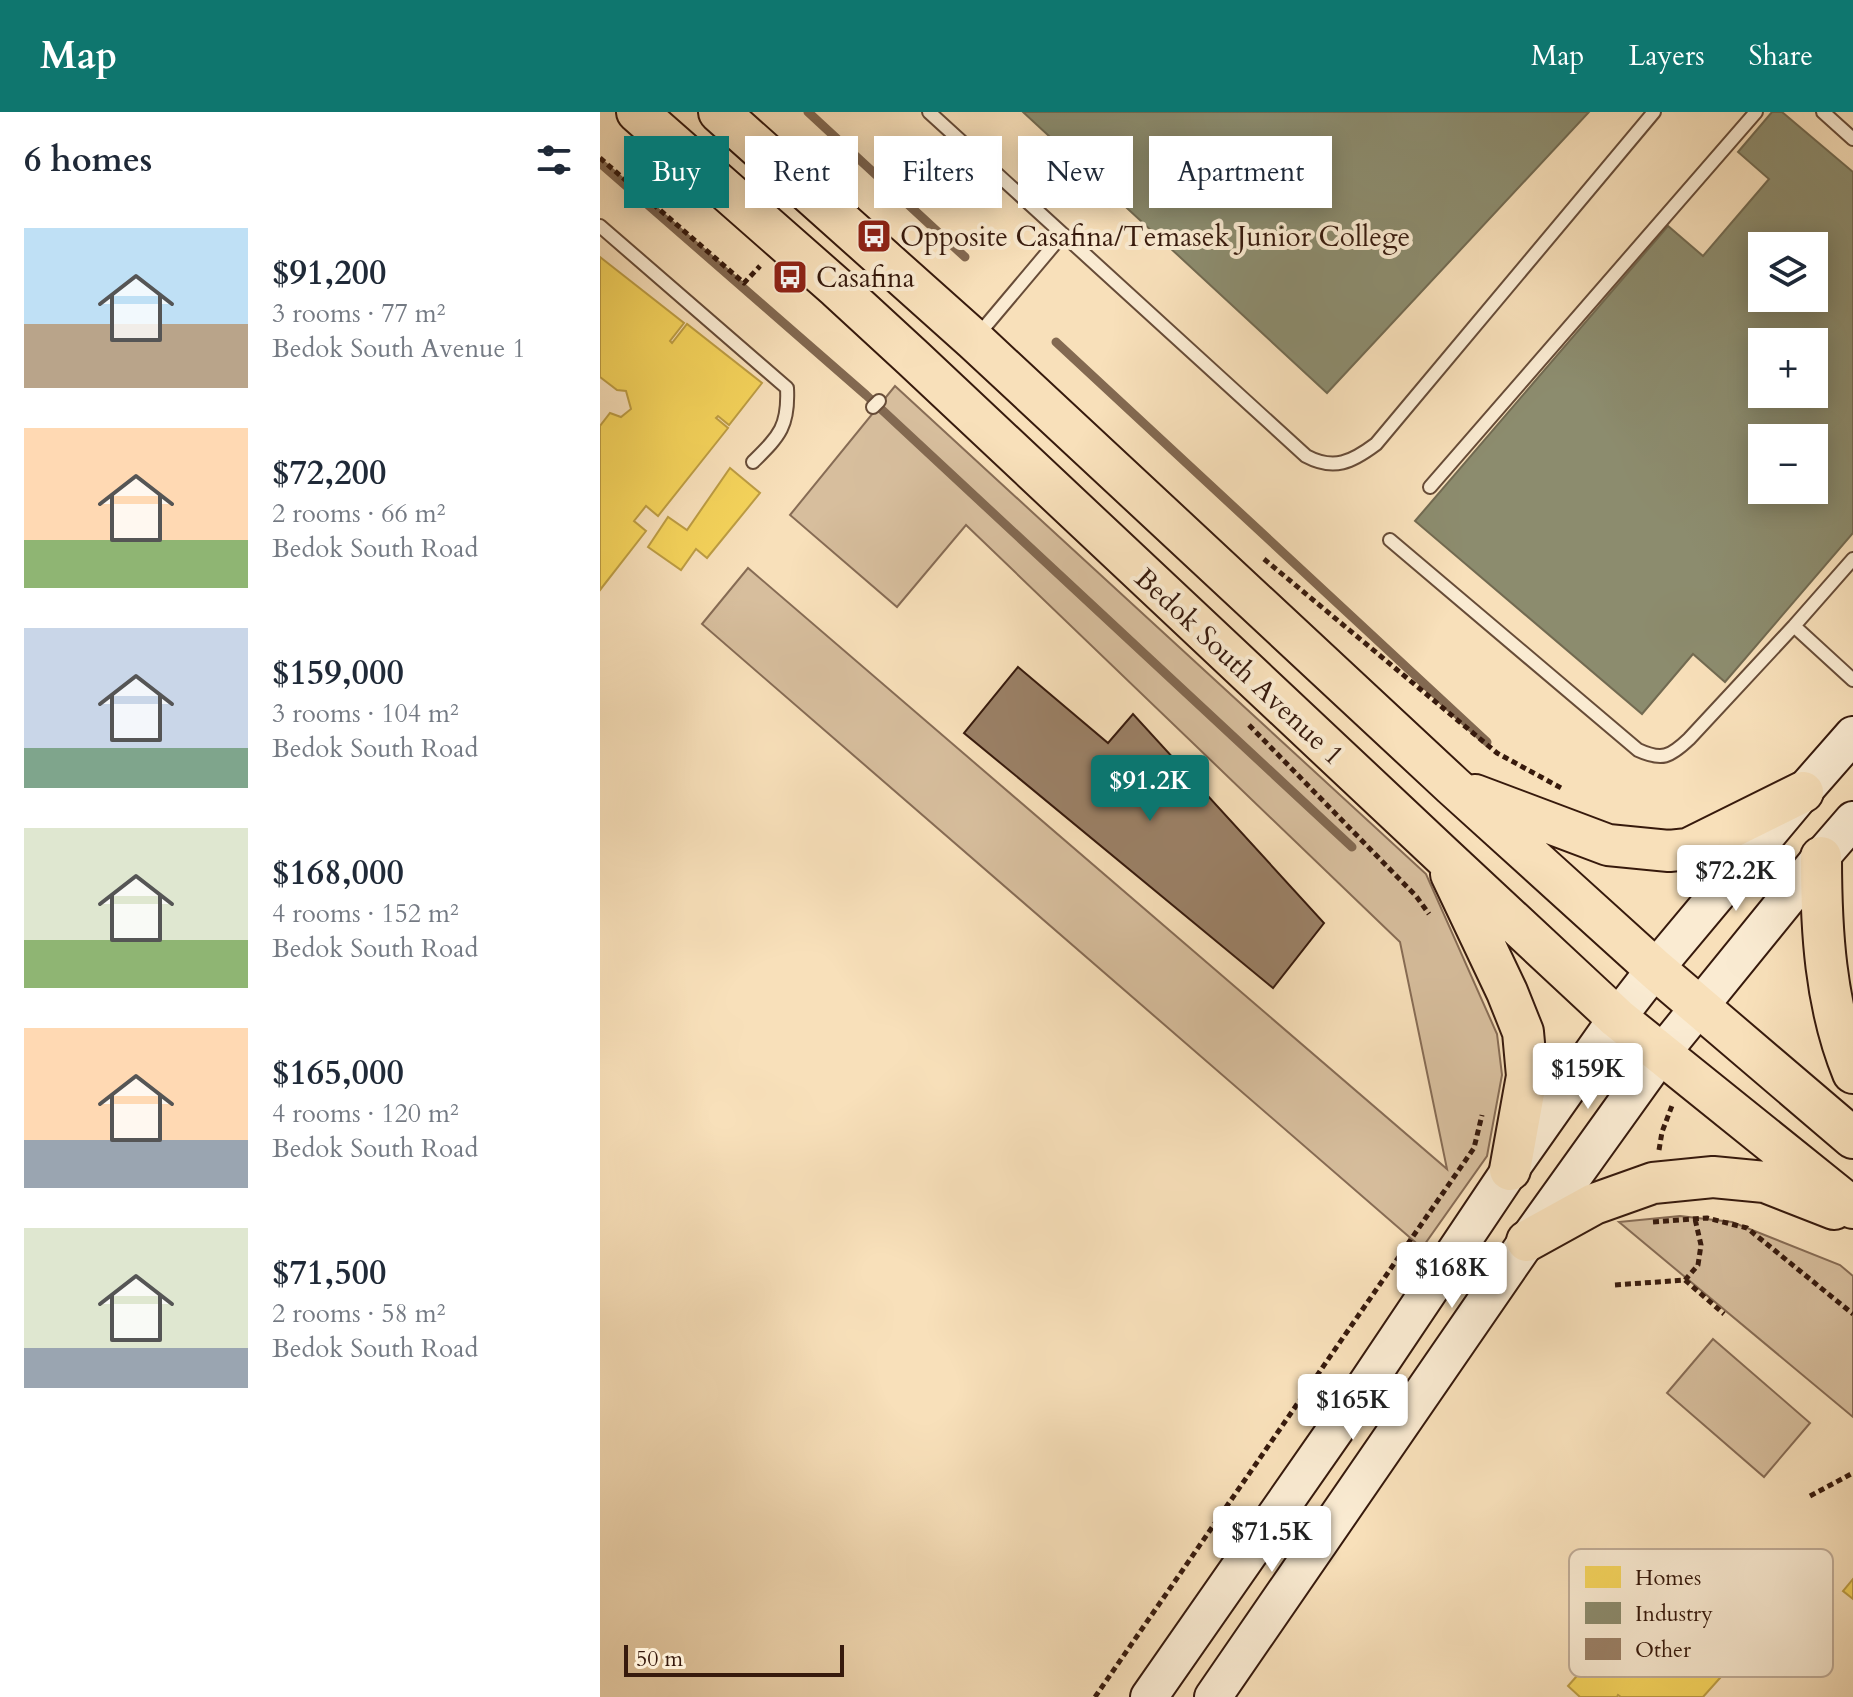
<!DOCTYPE html>
<meta charset="utf-8">
<style>
:root{--surface:#fff;--page:#f6f6f7;--text:#1f2937;--muted:#747a83;--accent:#0f766e}
body{margin:0;font-family:Cardo,serif;background:var(--page);color:var(--text);height:100vh;display:flex;flex-direction:column;font-size:30px;white-space:nowrap}
*{box-sizing:border-box;margin:0}
p{font-size:26px;color:var(--muted)}
.icon{flex:none;width:44px;height:44px;fill:none;stroke:currentColor;stroke-width:2;stroke-linecap:round;stroke-linejoin:round}
.map{position:relative;flex:1;overflow:hidden}
.drawer{display:flex;flex-direction:column;background:var(--surface);width:600px}
.drawer>*{flex:none}
.banner{position:absolute;left:24px;top:24px;width:760px;height:72px;display:flex;gap:16px}
.tools{position:absolute;left:1148px;top:120px;display:grid;gap:16px}
.tools a{display:grid;place-items:center;width:80px;height:80px;border-radius:0px;background:var(--surface);box-shadow:0 4px 20px #0003;font-size:40px}
.scale{position:absolute;left:24px;bottom:20px;width:220px;box-sizing:border-box;padding-left:8px;border:4px solid #371a0d;border-top:0;font-size:22px;line-height:28px;white-space:nowrap;color:#371a0d;-webkit-text-stroke:6px #faebd2;paint-order:stroke}
.price{position:absolute;translate:-50% -68px;padding:0 18px;border-radius:8px;background:#fff;color:#222;font-size:26px;line-height:52px;filter:drop-shadow(0 2px 4px #0008)}
.price::after{content:'';position:absolute;left:50%;top:48px;width:24px;height:18px;margin-left:-12px;background:inherit;clip-path:polygon(0 0,100% 0,50% 100%)}
.price.current{background:var(--accent);color:#fff}
ul{padding:0;list-style:none}
li{display:flex;align-items:center;gap:24px;height:200px;padding:0 24px}
li span{display:grid;place-items:center;flex:none;width:224px;height:160px;border-radius:0px;color:#555}
li>.icon{margin-inline-start:auto}
span .icon{width:96px;height:96px;fill:#fffc;stroke-width:1}
li b{font-size:34px}
h2{display:flex;justify-content:space-between;align-items:center;height:96px;padding:0 24px;font-size:34px}
.chip{padding:0 28px;border-radius:0px;background:var(--surface);box-shadow:0 4px 20px #0003;font-size:28px;line-height:72px}
.chip.current{background:var(--accent);color:#fff}
header{display:flex;align-items:center;gap:48px;box-sizing:border-box;height:112px;padding:0 40px;background:var(--accent);color:#fff}
header strong{font-size:38px}
nav{display:flex;gap:44px;margin-inline-start:auto;font-size:28px}
main{display:flex;flex:1;min-height:0}
.map>svg:first-child{display:block}
.green{fill:#d7be9d;stroke:#876c55;stroke-width:2}
.homes{fill:#f6d55c;stroke:#bd9d44;stroke-width:2}
.industry{fill:#8c8c6e;stroke:#726a51;stroke-width:2;fill-rule:evenodd}
.lines{fill:none;stroke-linecap:round;stroke-linejoin:round}
.stream{stroke:#836951;stroke-width:9}
.building{fill:#9b8167;stroke:#371a0d;stroke-width:2}
.service-casing{stroke:#674c38;stroke-width:16}
.secondary-casing{stroke:#371a0d;stroke-width:40}
.primary-casing{stroke:#371a0d;stroke-width:44}
.path{stroke:#371a0d;stroke-width:5;stroke-dasharray:6 4;stroke-linecap:butt}
.service{stroke:#faebd2;stroke-width:12}
.secondary{stroke:#faebd2;stroke-width:36}
.primary{stroke:#f8e0ba;stroke-width:40}
.labels{text-anchor:middle;stroke-width:8;stroke-linejoin:round;paint-order:stroke}
.poi-label{font-size:28px;fill:#371a0d;stroke:#faebd2;text-anchor:start}
.street-label{font-size:28px;fill:#371a0d;stroke:#faebd2}
.key{fill:#faebd2;stroke:#c0ac97;stroke-width:2}
.key-label{font-size:22px;fill:#371a0d}
</style>
<header>
<strong>Map</strong>
<nav><a>Map</a><a>Layers</a><a>Share</a></nav>
</header>
<main>
<section class="drawer">
<h2>6 homes<svg class="icon" aria-label="filters" viewBox="0 0 24 24"><path d="M4 7h16M4 17h16"/><circle cx="9" cy="7" r="2"/><circle cx="15" cy="17" r="2"/></svg></h2>
<ul>
<li><span style="background:linear-gradient(#bfe0f5 60%,#b9a48a 0)"><svg class="icon" aria-label="home" viewBox="0 0 24 24"><path d="M3 11l9-7 9 7M6 9v11h12V9"/></svg></span><div><b>$91,200</b><p>3 rooms · 77 m²</p><p>Bedok South Avenue 1</p></div></li>
<li><span style="background:linear-gradient(#ffd9b3 70%,#8fb573 0)"><svg class="icon" aria-label="home" viewBox="0 0 24 24"><path d="M3 11l9-7 9 7M6 9v11h12V9"/></svg></span><div><b>$72,200</b><p>2 rooms · 66 m²</p><p>Bedok South Road</p></div></li>
<li><span style="background:linear-gradient(#c9d6e8 75%,#7fa58c 0)"><svg class="icon" aria-label="home" viewBox="0 0 24 24"><path d="M3 11l9-7 9 7M6 9v11h12V9"/></svg></span><div><b>$159,000</b><p>3 rooms · 104 m²</p><p>Bedok South Road</p></div></li>
<li><span style="background:linear-gradient(#dfe7d0 70%,#8fb573 0)"><svg class="icon" aria-label="home" viewBox="0 0 24 24"><path d="M3 11l9-7 9 7M6 9v11h12V9"/></svg></span><div><b>$168,000</b><p>4 rooms · 152 m²</p><p>Bedok South Road</p></div></li>
<li><span style="background:linear-gradient(#ffd9b3 70%,#9aa5b1 0)"><svg class="icon" aria-label="home" viewBox="0 0 24 24"><path d="M3 11l9-7 9 7M6 9v11h12V9"/></svg></span><div><b>$165,000</b><p>4 rooms · 120 m²</p><p>Bedok South Road</p></div></li>
<li><span style="background:linear-gradient(#dfe7d0 75%,#9aa5b1 0)"><svg class="icon" aria-label="home" viewBox="0 0 24 24"><path d="M3 11l9-7 9 7M6 9v11h12V9"/></svg></span><div><b>$71,500</b><p>2 rooms · 58 m²</p><p>Bedok South Road</p></div></li>
</ul>
</section>
<div class="map">
<svg width="1253" height="1585" viewBox="0 0 1253 1585">
<rect width="100%" height="100%" fill="#f8e0ba"/>
<filter id="stains"><feTurbulence type="fractalNoise" baseFrequency=".0025" numOctaves="4"/><feColorMatrix values="0 0 0 0 .2 0 0 0 0 .09 0 0 0 0 .02 0 0 0 .5 -.17"/></filter>
<radialGradient id="worn" r=".72"><stop offset=".6" stop-color="#630" stop-opacity="0"/><stop offset="1" stop-color="#630" stop-opacity=".3"/></radialGradient>
<path class="green" d="M295,274L826,762L897,922L902,963L887,1044L822,1136L102,512L148,456L847,1057L800,830L366,413L297,495L190,403Z
M1080,1104L1132,1110L1240,1153L1253,1164V1305L1019,1110Z
M1113,1227L1210,1311L1164,1365L1067,1281Z"/>
<path class="homes" d="M0,145L84,211L70,229L72,231L87,212L162,271L129,313L118,304L116,306L128,316L58,404L46,394L34,409L46,419L0,478V314L10,301L21,305L31,297L26,279L17,278L0,265Z
M130,356L160,381L107,446L96,437L81,458L48,435L68,405L87,418Z
M1253,1467V1487L1243,1479Z
M1046,1486L1079,1514L1061,1534L1075,1547L1092,1527L1128,1557L1103,1585H1021L1018,1583L1017,1585H980L968,1574Z"/>
<path class="industry" d="M423,0H989L727,281Z
M1172,0H1182L1253,60V421L1125,570L1093,542L1042,602L815,409L1068,114L1103,144L1169,67L1138,40ZM1162,134H1214V186H1162ZM1162,230H1214V282H1162ZM1162,326H1214V378H1162Z"/>
<g class="lines">
<path class="stream" d="M208,0L365,145
M0,51L266,283L752,735
M456,230L887,630"/>
</g>
<path class="building" d="M418,555L508,631L533,602L724,811L673,876L364,621Z"/>
<g class="lines">
<defs>
<path id="service" d="M329,0L706,344C734,359 752,350 776,332L1054,0
M1223,0L1253,27
M0,114L187,276C189,315 179,324 153,350
M378,223L463,122
M273,295L279,289
M830,375L1156,0
M790,428L1038,638C1062,649 1070,645 1089,627L1194,514L1253,447
M1194,514L1253,568"/>
<path id="secondary" d="M549,1585L745,1304L910,1058L1017,906L1055,857L1203,680L1253,623
M613,1585L927,1129L1061,942L1221,745L1253,708"/>
<path id="primary" d="M37,0L237,176L313,246L842,743L1017,906L1253,1096
M119,0L374,228L853,674L1055,857L1253,1026
M875,683L1008,733L1069,739L1088,737L1203,680
M1221,745C1221,817 1225,893 1253,961
M851,762L907,880L923,920L927,964L910,1058
M927,1129L994,1092L1053,1071L1113,1065L1165,1070L1234,1097"/>
</defs>
<use href="#service" class="service-casing"/>
<use href="#secondary" class="secondary-casing"/>
<use href="#primary" class="primary-casing"/>
<path class="path" d="M0,46L144,171L160,154
M664,447L897,641L963,677
M649,613L816,784L829,802
M1059,1038L1062,1020L1073,991
M1053,1110L1107,1106L1147,1116L1253,1202
M1085,1168L1124,1202
M1015,1173L1085,1168L1098,1153L1101,1133L1095,1107
M1210,1384L1253,1361
M495,1585L874,1036L882,1003"/>
<use href="#service" class="service"/>
<use href="#secondary" class="secondary"/>
<use href="#primary" class="primary"/>
</g>
<defs>
<symbol id="bus-square" viewBox="-11 -11 22 22"><rect x="-9" y="-9" width="18" height="18" rx="4" fill="#8f2418" stroke="#faebd2"/><path d="M-5-6H5V4H4V6H2V4H-2V6H-4V4H-5ZM-3.5-4V0h7V-4ZM-3.5 1.2v1.5H-2V1.2ZM2 1.2v1.5H3.5V1.2Z" fill="#fff"/></symbol>
</defs>
<g fill-rule="evenodd">
<use href="#bus-square" x="254" y="104" width="40" height="40"/>
<use href="#bus-square" x="170" y="145" width="40" height="40"/>
</g>
<g class="labels">
<g class="poi-label">
<text x="300" y="134">Opposite Casafina/Temasek Junior College</text>
<text x="216" y="175">Casafina</text>
</g>
<g class="street-label">
<text transform="translate(640 554) rotate(43)" y="10">Bedok South Avenue 1</text>
</g>
</g>
<rect x="969" y="1437" width="264" height="128" rx="12" class="key"/>
<rect x="985" y="1454" width="36" height="22" fill="#f6d55c"/>
<rect x="985" y="1490" width="36" height="22" fill="#8c8c6e"/>
<rect x="985" y="1526" width="36" height="22" fill="#9b8167"/>
<g class="key-label">
<text x="1035" y="1473">Homes</text>
<text x="1035" y="1509">Industry</text>
<text x="1035" y="1545">Other</text>
</g>
<rect width="100%" height="100%" filter="url(#stains)"/>
<rect width="100%" height="100%" fill="url(#worn)"/>
</svg>
<div class="tools">
<a><svg class="icon" aria-label="layers" viewBox="0 0 24 24"><path d="M12 4l9 5-9 5-9-5zM3 14l9 5 9-5"/></svg></a>
<a>+</a>
<a>−</a>
</div>
<div class="scale">50 m</div>
<b class="price current" style="left:550px;top:711px">$91.2K</b>
<b class="price" style="left:1136px;top:801px">$72.2K</b>
<b class="price" style="left:988px;top:999px">$159K</b>
<b class="price" style="left:852px;top:1198px">$168K</b>
<b class="price" style="left:753px;top:1330px">$165K</b>
<b class="price" style="left:672px;top:1462px">$71.5K</b>
<div class="banner">
<a class="chip current">Buy</a>
<a class="chip">Rent</a>
<a class="chip">Filters</a>
<a class="chip">New</a>
<a class="chip">Apartment</a>
</div>
</div>
</main>
